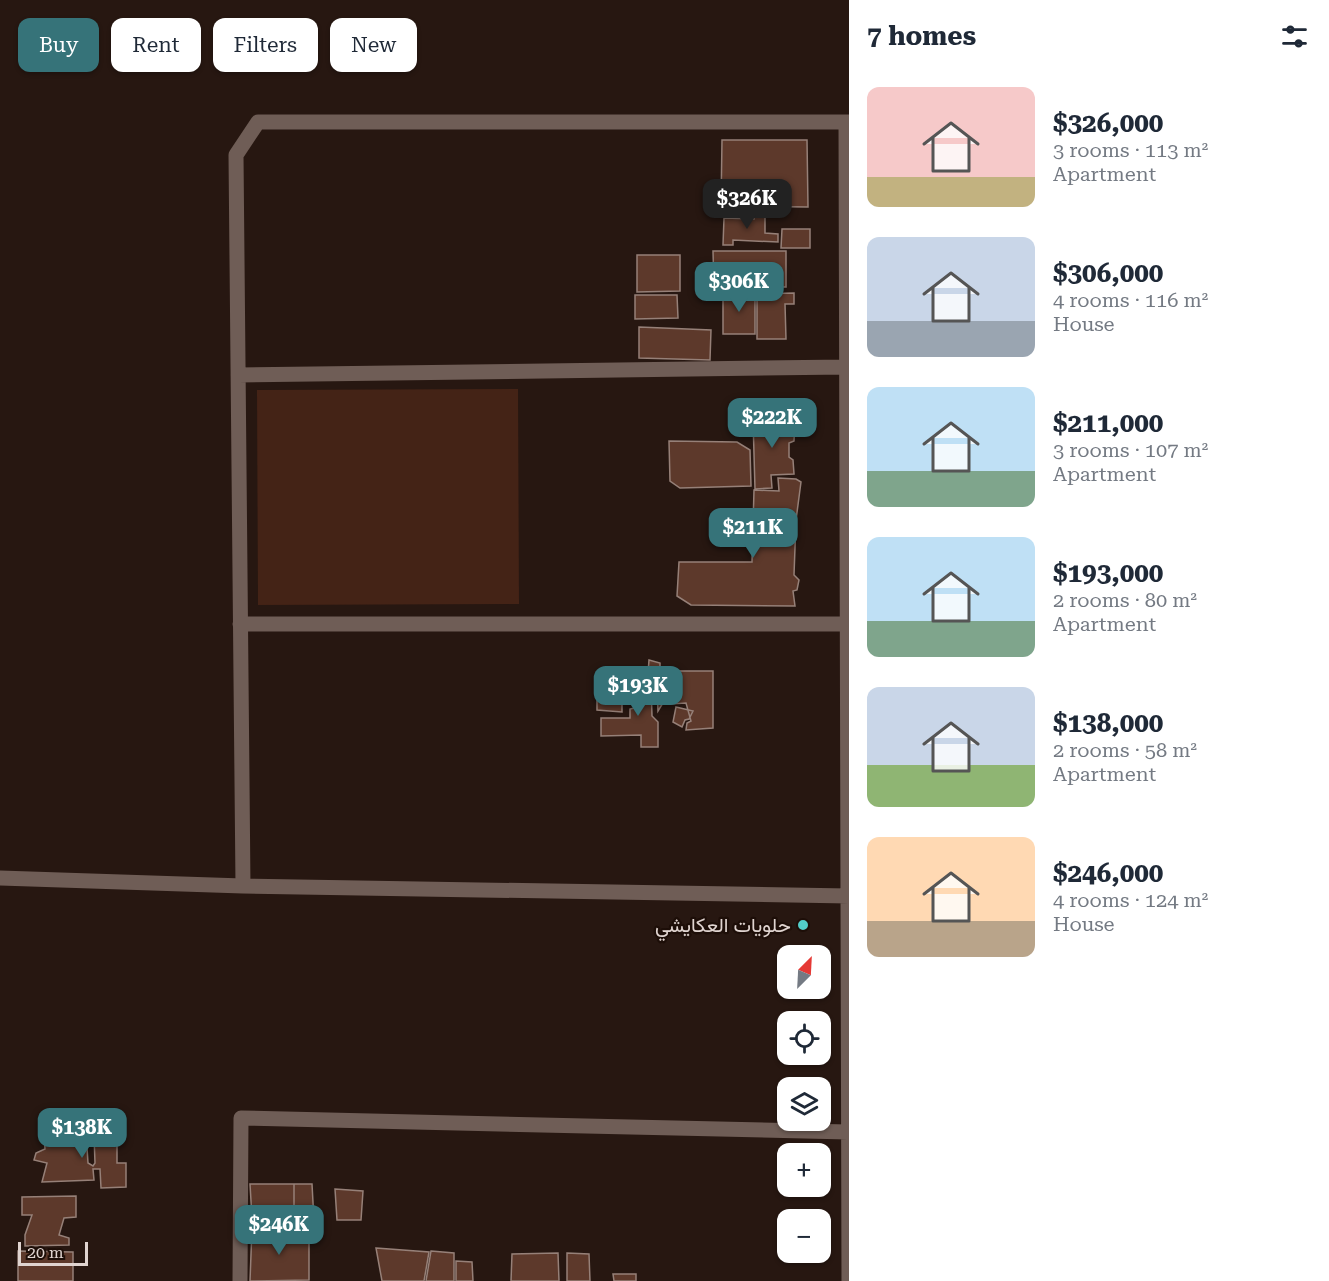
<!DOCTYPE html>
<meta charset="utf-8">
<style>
:root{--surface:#fff;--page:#f2f2f3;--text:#1f2937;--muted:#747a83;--accent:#367379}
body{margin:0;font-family:"Roboto Serif",Vazirmatn,serif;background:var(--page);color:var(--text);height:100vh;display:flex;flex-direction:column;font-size:22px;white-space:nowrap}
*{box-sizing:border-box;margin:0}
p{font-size:20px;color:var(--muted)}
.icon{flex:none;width:33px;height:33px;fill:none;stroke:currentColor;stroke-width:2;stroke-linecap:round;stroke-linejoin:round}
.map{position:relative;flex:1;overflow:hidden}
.panel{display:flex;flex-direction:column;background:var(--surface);width:480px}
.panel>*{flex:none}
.hud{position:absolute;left:18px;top:18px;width:570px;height:54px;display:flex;gap:12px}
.needle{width:39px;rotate:24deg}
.fabs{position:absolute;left:777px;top:945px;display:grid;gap:12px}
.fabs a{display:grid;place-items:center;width:54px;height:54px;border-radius:12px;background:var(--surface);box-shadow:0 2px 4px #0004;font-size:30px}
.scale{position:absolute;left:18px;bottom:15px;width:70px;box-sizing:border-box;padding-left:6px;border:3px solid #e0d4d0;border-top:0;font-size:16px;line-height:21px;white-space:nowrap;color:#e0d4d0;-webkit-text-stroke:4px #1d0e08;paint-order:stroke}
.price{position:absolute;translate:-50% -51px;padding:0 14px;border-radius:12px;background:var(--accent);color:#fff;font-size:20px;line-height:39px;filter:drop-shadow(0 2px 3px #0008)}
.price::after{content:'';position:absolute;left:50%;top:36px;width:18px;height:14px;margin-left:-9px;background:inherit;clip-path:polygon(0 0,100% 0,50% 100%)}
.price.selected{background:#222;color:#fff}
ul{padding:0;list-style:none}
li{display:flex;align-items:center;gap:18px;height:150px;padding:0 18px}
li span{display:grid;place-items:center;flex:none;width:168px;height:120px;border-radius:12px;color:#555}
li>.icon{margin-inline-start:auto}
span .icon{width:72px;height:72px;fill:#fffc;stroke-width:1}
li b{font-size:26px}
h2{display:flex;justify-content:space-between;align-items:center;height:72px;padding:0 18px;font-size:26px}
.pill{padding:0 21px;border-radius:12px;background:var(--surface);box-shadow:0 2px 4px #0004;font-size:21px;line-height:54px}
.pill.selected{background:var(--accent);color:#fff}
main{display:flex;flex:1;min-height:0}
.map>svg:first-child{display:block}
.green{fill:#442316}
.building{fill:#5d392b;stroke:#968078;stroke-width:1.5}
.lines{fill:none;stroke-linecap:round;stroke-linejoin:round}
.minor{stroke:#6f5d56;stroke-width:15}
.poi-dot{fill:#53cdc9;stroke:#1d0e08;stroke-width:2}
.labels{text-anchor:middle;stroke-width:4.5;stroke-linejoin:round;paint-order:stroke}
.poi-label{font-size:20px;fill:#e0d4d0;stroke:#1d0e08;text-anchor:end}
</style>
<main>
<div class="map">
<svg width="849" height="1281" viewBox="0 0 849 1281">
<rect width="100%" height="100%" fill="#271711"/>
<path class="green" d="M518,389L519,604L258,605L257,390Z"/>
<path class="building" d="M722,140H807L808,207L721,206Z
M754,213H765V233L778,234V242L733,240V245H723L724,218L754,219Z
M782,229H810V248H781Z
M713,251H786V287H714Z
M637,255H680V291L637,292Z
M723,293H755V334H723Z
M794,293V304H785L786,339H757V294Z
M635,295H677L678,318L635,319Z
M639,327L711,330L710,360L639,358Z
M795,418L794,441L789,443V457L793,460L794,474L771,475L772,488L755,489L753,419Z
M669,441L737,442L750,450L751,486L680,488L670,481Z
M778,478L796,479L801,482L796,520L794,575L799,580L797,590L793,591L795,606L691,605L677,596L679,562H752L754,490L779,491Z
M649,660L660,663V681L651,682L652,716L658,722V747H641V735L601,736V718H630V709L642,706L646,700Z
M611,668H625L626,679H636L637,703L622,700V712L597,710V677H613Z
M672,671H713V728L686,730L687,723L691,721L686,703L670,704L669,693L673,690Z
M657,689H665L666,698L658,711Z
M676,707L693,711L689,719L685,720L682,727L673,722Z
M86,1132L88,1163L93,1166L95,1163L94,1135L117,1134V1163H126V1187L101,1188L100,1169H93L94,1180L42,1182L47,1163L34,1160L36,1153L45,1149L44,1134Z
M250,1184H294V1220L252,1218Z
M294,1184H312L314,1221L294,1220Z
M335,1189L363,1191L361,1220H337Z
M76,1196V1217L64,1218L59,1235L69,1238V1245L25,1246V1235L32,1215H22V1197Z
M252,1228L309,1233V1280L250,1281Z
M376,1248L429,1252L424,1281H382Z
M18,1251L73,1252V1281H18Z
M431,1251L454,1253V1281H426Z
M558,1253L559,1281H511L512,1254Z
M567,1253L589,1254L590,1281H567Z
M456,1261L472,1262L473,1281H456Z
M613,1274H636V1281H614Z"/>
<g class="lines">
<path class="minor" d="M846,122L849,1281
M238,375L846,367
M240,624H847
M0,878L243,886L849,896
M243,886L236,155L258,122H849
M240,1281L241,1118L848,1132"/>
</g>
<circle class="poi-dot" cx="803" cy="925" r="6"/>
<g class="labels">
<g class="poi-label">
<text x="791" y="932">حلويات العكايشي</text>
</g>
</g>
</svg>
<div class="fabs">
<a><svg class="needle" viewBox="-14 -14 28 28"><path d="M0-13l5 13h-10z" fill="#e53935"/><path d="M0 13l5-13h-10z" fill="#747a83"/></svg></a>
<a><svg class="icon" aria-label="locate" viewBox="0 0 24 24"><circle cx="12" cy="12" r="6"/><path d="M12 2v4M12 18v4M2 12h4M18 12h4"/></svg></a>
<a><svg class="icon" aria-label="layers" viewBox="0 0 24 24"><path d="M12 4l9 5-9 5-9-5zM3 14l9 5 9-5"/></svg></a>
<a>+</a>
<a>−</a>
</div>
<div class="scale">20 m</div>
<b class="price selected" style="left:747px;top:230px">$326K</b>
<b class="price" style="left:739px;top:313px">$306K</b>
<b class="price" style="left:772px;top:449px">$222K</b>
<b class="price" style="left:753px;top:559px">$211K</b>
<b class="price" style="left:638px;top:717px">$193K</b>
<b class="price" style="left:82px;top:1159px">$138K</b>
<b class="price" style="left:279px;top:1256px">$246K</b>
<div class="hud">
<a class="pill selected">Buy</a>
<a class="pill">Rent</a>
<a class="pill">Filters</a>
<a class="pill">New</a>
</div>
</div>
<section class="panel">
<h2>7 homes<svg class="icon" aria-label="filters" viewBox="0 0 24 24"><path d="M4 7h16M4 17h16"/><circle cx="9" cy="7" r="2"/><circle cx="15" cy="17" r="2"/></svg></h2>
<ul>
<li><span style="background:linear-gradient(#f6c9c9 75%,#c2b280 0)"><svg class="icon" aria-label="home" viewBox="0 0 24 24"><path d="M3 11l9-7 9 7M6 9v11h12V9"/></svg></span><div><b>$326,000</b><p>3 rooms · 113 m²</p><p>Apartment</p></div></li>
<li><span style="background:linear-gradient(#c9d6e8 70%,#9aa5b1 0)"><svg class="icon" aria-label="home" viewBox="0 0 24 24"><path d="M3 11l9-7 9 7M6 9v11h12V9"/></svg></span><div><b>$306,000</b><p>4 rooms · 116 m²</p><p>House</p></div></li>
<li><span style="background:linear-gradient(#bfe0f5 70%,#7fa58c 0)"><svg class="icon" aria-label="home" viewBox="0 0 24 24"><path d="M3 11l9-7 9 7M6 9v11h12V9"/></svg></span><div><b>$211,000</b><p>3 rooms · 107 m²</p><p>Apartment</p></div></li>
<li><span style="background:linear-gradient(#bfe0f5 70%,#7fa58c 0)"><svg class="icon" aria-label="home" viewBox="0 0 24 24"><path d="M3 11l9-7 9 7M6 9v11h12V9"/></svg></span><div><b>$193,000</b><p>2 rooms · 80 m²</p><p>Apartment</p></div></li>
<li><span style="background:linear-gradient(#c9d6e8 65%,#8fb573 0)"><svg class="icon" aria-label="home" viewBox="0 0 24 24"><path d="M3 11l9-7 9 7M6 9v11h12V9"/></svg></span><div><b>$138,000</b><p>2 rooms · 58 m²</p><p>Apartment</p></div></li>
<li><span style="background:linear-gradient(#ffd9b3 70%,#b9a48a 0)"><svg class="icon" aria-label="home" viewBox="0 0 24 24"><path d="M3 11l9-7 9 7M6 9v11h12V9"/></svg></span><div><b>$246,000</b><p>4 rooms · 124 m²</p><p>House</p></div></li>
</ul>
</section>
</main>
